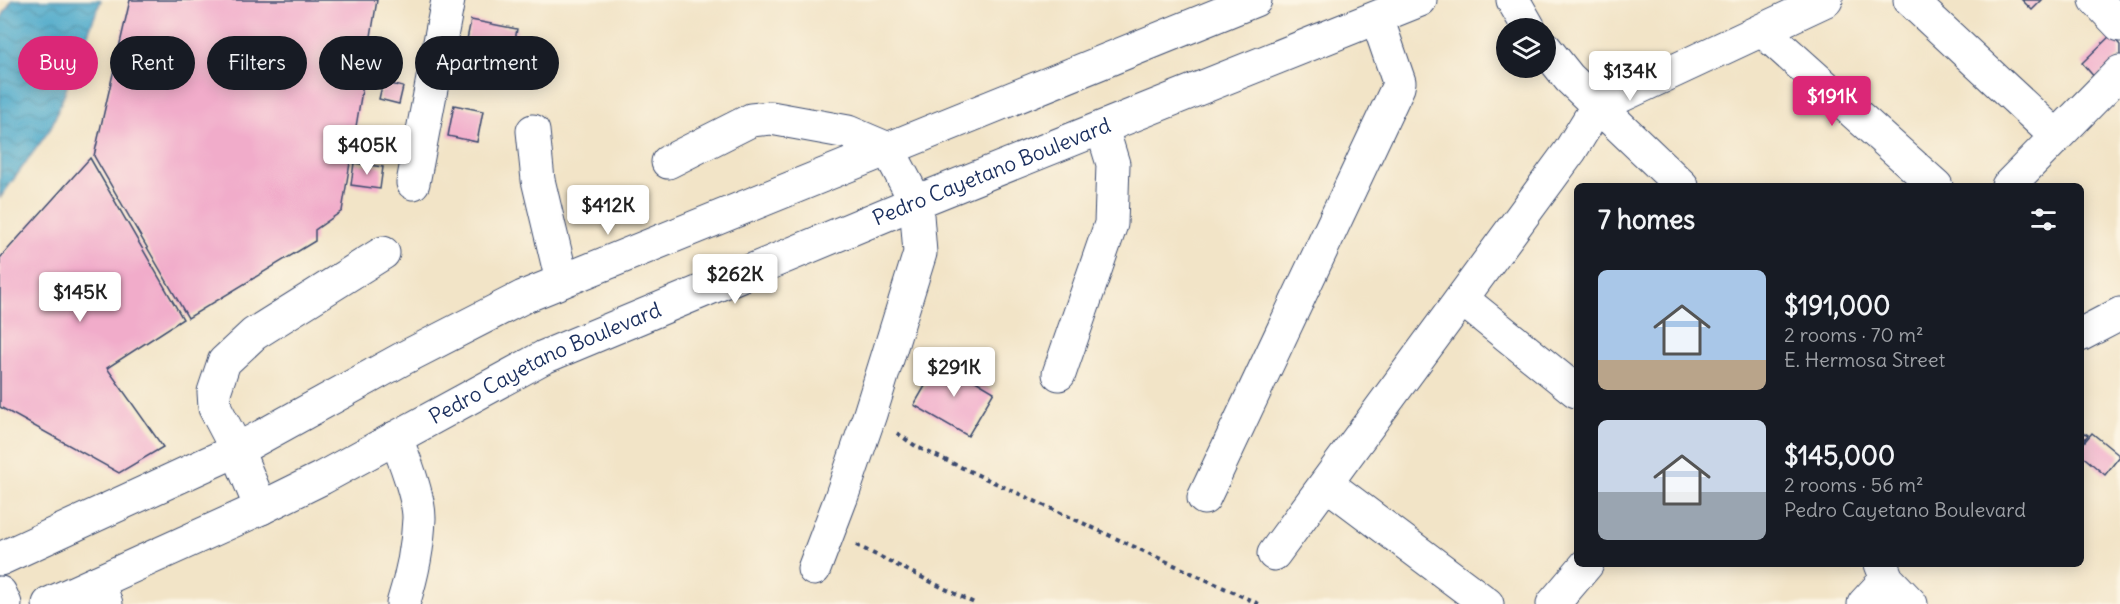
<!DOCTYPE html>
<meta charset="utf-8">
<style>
:root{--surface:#171b24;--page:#242831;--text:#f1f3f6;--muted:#9ea1a6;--accent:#db2777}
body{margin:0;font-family:Delius,sans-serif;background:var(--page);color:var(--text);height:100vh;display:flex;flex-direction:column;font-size:22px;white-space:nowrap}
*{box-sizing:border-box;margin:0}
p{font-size:20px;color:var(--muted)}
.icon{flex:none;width:33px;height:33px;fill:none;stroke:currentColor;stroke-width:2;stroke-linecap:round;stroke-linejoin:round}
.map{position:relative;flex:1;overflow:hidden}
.side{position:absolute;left:1574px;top:183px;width:510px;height:384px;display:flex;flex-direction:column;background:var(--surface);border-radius:9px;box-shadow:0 3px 15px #0003}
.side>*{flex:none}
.hud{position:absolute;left:18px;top:36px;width:570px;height:54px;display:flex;gap:12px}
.buttons{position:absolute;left:1496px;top:18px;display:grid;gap:12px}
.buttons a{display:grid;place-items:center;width:60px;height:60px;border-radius:50%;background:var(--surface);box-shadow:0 3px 15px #0003;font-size:30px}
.price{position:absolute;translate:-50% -51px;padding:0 14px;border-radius:6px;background:#fff;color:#222;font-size:20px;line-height:39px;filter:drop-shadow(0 2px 3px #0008)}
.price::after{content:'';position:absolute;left:50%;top:36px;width:18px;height:14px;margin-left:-9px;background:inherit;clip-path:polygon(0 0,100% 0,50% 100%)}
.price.selected{background:var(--accent);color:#fff}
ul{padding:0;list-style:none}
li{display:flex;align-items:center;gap:18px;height:150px;padding:0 24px}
li span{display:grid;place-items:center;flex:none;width:168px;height:120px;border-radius:9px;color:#555}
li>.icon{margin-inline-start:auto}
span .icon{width:72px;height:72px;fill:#fffc;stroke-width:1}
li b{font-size:26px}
h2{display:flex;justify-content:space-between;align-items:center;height:72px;padding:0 24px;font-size:26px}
.pill{padding:0 21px;border-radius:27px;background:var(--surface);box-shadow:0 3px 15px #0003;font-size:21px;line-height:54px}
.pill.selected{background:var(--accent);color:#fff}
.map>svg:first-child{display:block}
.water{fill:url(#water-waves);stroke:#346c94;stroke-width:1.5}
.building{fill:#f1acca}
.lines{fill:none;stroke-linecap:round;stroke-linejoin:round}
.minor-casing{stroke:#3b4a6e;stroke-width:35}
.major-casing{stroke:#3b4a6e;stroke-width:35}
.path{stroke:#3b4a6e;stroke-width:4;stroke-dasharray:4.5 4.5;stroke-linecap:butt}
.minor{stroke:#fff;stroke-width:33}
.major{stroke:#fff;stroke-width:33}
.labels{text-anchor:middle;stroke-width:4.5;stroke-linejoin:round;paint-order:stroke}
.street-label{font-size:21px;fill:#1b2f5e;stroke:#fcf5e5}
</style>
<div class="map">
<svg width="2120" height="604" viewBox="0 0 2120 604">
<defs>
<pattern id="water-waves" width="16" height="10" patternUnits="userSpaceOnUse" patternTransform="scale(1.5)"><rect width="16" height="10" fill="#4ca9ca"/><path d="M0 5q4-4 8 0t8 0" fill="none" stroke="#3e8aa7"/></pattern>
</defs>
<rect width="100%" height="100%" fill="#fcf5e5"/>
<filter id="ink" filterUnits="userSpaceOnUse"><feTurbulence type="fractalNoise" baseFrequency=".0167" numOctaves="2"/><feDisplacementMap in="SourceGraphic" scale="12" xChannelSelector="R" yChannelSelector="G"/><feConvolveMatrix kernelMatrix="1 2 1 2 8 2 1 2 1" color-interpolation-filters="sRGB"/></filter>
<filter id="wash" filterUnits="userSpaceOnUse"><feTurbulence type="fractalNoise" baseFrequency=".008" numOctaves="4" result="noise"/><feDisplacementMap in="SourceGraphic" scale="24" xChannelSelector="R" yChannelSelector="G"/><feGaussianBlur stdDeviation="1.35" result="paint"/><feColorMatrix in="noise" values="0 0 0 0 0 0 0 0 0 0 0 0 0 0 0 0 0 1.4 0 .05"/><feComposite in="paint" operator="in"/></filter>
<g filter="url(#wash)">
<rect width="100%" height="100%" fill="#f2e4c7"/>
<path class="water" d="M12,0H101L51,128L0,198V20Z"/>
<g id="blocks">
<path class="building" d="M130,0H377L342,211L315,230V241L188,318L94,156Z
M2022,0H2042L2032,10Z
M471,20L517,29L510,68L463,59Z
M2111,35L2120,45V56L2096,79L2082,63Z
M383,82L403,87L399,104L379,99Z
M454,105L483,111L477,142L448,136Z
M90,158L183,319L107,368L163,447L119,473L0,407V258Z
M354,163L383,167L380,189L351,185Z
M940,360L994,392L968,436L914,405Z
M2080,430L2088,435L2080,445Z
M2092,433L2120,456L2105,475L2080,454V447Z"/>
</g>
</g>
<g filter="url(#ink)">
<use href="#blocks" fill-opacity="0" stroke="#3b4a6e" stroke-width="1.5"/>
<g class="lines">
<defs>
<path id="minor" d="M1513,0L1529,28
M1910,0L2056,136
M2096,0L2120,25
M1762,30L1936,186
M1545,48L1569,78L1682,186
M533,131L538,180L562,281
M668,162L751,120L771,118L848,132L888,149L916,202L920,253L870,414L841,498L814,569
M413,183L448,0
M2008,186L2120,72
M1462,299L1576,391
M2080,335L2120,314
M1059,374L1111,224L1113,164L1102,128
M395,438C404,456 419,498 419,518C418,547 412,576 403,604
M1327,484L1487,604
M1204,498L1398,87L1399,82L1377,18
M261,508L237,450L215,408L214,392L224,362L254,334L383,253
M1274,554L1570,151L1597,107L1826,0
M1881,564L1887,579L1911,604
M98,582L106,604
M0,593L5,604
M1553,604L1587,564
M1864,604L1887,579"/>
<g id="major">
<path d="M0,559L237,450L402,359L523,297L1255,0"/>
<path id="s1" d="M49,604L261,508L322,478L544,357L916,202L1420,0"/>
</g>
</defs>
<use href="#minor" class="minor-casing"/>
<use href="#major" class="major-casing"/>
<path class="path" d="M897,433L917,447L1259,604
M856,545L976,604"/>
<use href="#minor" class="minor"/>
<use href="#major" class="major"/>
</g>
</g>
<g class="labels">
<g class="street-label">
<text dy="7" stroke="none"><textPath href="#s1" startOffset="1038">Pedro Cayetano Boulevard</textPath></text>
<text dy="7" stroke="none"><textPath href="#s1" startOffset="552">Pedro Cayetano Boulevard</textPath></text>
</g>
</g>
</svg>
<div class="buttons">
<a><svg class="icon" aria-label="layers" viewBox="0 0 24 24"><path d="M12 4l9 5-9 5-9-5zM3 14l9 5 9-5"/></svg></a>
</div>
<b class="price" style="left:1630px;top:102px">$134K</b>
<b class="price selected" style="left:1832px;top:127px">$191K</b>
<b class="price" style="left:367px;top:176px">$405K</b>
<b class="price" style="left:608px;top:236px">$412K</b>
<b class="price" style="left:735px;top:305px">$262K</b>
<b class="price" style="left:80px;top:323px">$145K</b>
<b class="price" style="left:954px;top:398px">$291K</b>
<div class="hud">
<a class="pill selected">Buy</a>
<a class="pill">Rent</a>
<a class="pill">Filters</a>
<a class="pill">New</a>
<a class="pill">Apartment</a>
</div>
<section class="side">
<h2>7 homes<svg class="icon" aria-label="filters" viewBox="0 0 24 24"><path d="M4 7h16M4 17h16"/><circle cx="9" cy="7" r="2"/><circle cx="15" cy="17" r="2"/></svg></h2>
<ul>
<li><span style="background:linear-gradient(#a9c7e8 75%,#b9a48a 0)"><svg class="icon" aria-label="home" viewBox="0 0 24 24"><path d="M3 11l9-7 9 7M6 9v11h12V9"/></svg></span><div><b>$191,000</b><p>2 rooms · 70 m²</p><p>E. Hermosa Street</p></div></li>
<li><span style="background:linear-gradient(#c9d6e8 60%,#9aa5b1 0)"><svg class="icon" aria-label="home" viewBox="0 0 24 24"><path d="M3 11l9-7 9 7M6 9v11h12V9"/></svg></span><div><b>$145,000</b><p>2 rooms · 56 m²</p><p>Pedro Cayetano Boulevard</p></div></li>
</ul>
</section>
</div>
